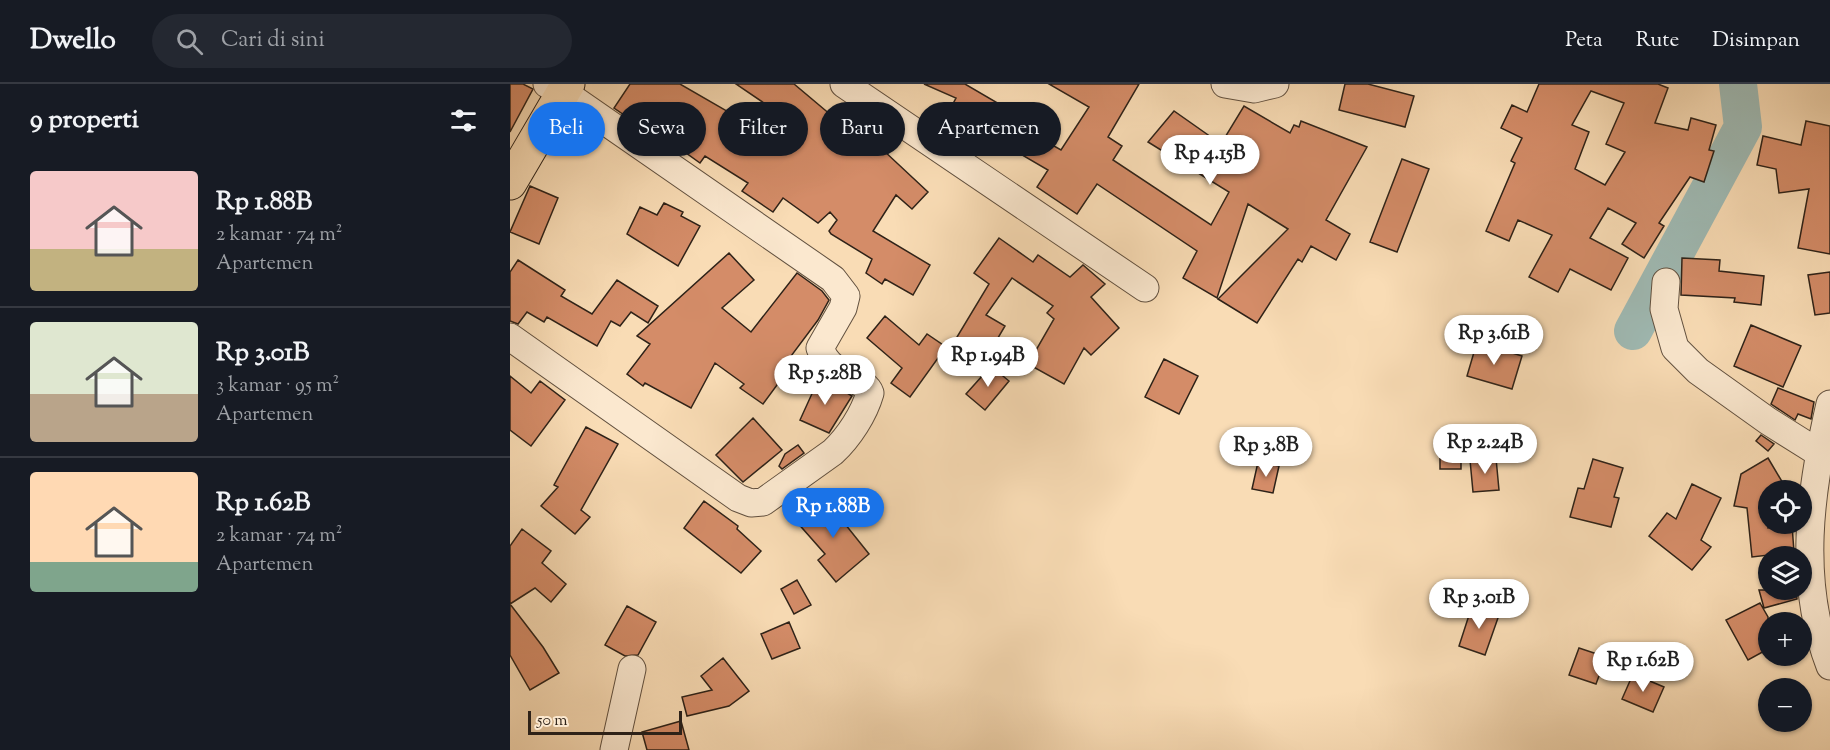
<!DOCTYPE html>
<html lang="id">
<meta charset="utf-8">
<style>
:root{--surface:#171b24;--page:#242831;--text:#f1f3f6;--muted:#9ea1a6;--line:#363941;--accent:#1a73e8}
body{margin:0;font-family:"Sorts Mill Goudy",serif;background:var(--page);color:var(--text);height:100vh;display:flex;flex-direction:column;font-size:22px;white-space:nowrap}
*{box-sizing:border-box;margin:0}
p{font-size:20px;color:var(--muted)}
.icon{flex:none;width:33px;height:33px;fill:none;stroke:currentColor;stroke-width:2;stroke-linecap:round;stroke-linejoin:round}
.map{position:relative;flex:1;overflow:hidden}
.sheet{display:flex;flex-direction:column;background:var(--surface);width:510px}
.sheet>*{flex:none}
.guide{position:absolute;left:18px;top:18px;width:570px;height:54px;display:flex;gap:12px}
.fabs{position:absolute;left:1248px;top:396px;display:grid;gap:12px}
.fabs a{display:grid;place-items:center;width:54px;height:54px;border-radius:50%;background:var(--surface);box-shadow:0 2px 4px #0004;font-size:30px}
.scale{position:absolute;left:18px;bottom:15px;width:154px;box-sizing:border-box;padding-left:6px;border:3px solid #2e2218;border-top:0;font-size:16px;line-height:21px;white-space:nowrap;color:#2e2218;-webkit-text-stroke:4px #fbe8cf;paint-order:stroke}
.price{position:absolute;translate:-50% -51px;padding:0 14px;border-radius:21px;background:#fff;color:#222;font-size:20px;line-height:39px;filter:drop-shadow(0 2px 3px #0008)}
.price::after{content:'';position:absolute;left:50%;top:36px;width:18px;height:14px;margin-left:-9px;background:inherit;clip-path:polygon(0 0,100% 0,50% 100%)}
.price.active{background:var(--accent);color:#fff}
ul{padding:0;list-style:none}
li{display:flex;align-items:center;gap:18px;height:150px;padding:0 30px}
li+li{border-top:2px solid var(--line)}
li span{display:grid;place-items:center;flex:none;width:168px;height:120px;border-radius:6px;color:#555}
li>.icon{margin-inline-start:auto}
span .icon{width:72px;height:72px;fill:#fffc;stroke-width:1}
li b{font-size:26px}
h2{display:flex;justify-content:space-between;align-items:center;height:72px;padding:0 30px;font-size:26px}
.chip{padding:0 21px;border-radius:27px;background:var(--surface);box-shadow:0 2px 4px #0004;font-size:21px;line-height:54px}
.chip.active{background:var(--accent);color:#fff}
header{display:flex;align-items:center;gap:36px;box-sizing:border-box;height:84px;padding:0 30px;background:var(--surface);border-bottom:2px solid var(--line)}
header strong{font-size:28px}
nav{display:flex;gap:33px;margin-inline-start:auto;font-size:21px}
.search{width:420px;height:54px;background:var(--page);display:flex;align-items:center;gap:15px;box-sizing:border-box;padding:0 21px;border-radius:33px;color:var(--muted);font-size:22px}
main{display:flex;flex:1;min-height:0}
.map>svg:first-child{display:block}
.lines{fill:none;stroke-linecap:round;stroke-linejoin:round}
.river{stroke:#9fbab4;stroke-width:38}
.building{fill:#d48c68;stroke:#2e2218;stroke-width:1.5;fill-rule:evenodd}
.minor-casing{stroke:#61503f;stroke-width:29}
.major-casing{stroke:#2e2218;stroke-width:35}
.minor{stroke:#fbe8cf;stroke-width:27}
.major{stroke:#f9dcb5;stroke-width:33}
</style>
<header>
<strong>Dwello</strong>
<div class="search"><svg class="icon" aria-label="search" viewBox="0 0 24 24"><circle cx="10" cy="10" r="6"/><path d="M15 15l6 6"/></svg>Cari di sini</div>
<nav><a>Peta</a><a>Rute</a><a>Disimpan</a></nav>
</header>
<main>
<section class="sheet">
<h2>9 properti<svg class="icon" aria-label="filters" viewBox="0 0 24 24"><path d="M4 7h16M4 17h16"/><circle cx="9" cy="7" r="2"/><circle cx="15" cy="17" r="2"/></svg></h2>
<ul>
<li><span style="background:linear-gradient(#f6c9c9 65%,#c2b280 0)"><svg class="icon" aria-label="home" viewBox="0 0 24 24"><path d="M3 11l9-7 9 7M6 9v11h12V9"/></svg></span><div><b>Rp 1.88B</b><p>2 kamar · 74 m²</p><p>Apartemen</p></div></li>
<li><span style="background:linear-gradient(#dfe7d0 60%,#b9a48a 0)"><svg class="icon" aria-label="home" viewBox="0 0 24 24"><path d="M3 11l9-7 9 7M6 9v11h12V9"/></svg></span><div><b>Rp 3.01B</b><p>3 kamar · 95 m²</p><p>Apartemen</p></div></li>
<li><span style="background:linear-gradient(#ffd9b3 75%,#7fa58c 0)"><svg class="icon" aria-label="home" viewBox="0 0 24 24"><path d="M3 11l9-7 9 7M6 9v11h12V9"/></svg></span><div><b>Rp 1.62B</b><p>2 kamar · 74 m²</p><p>Apartemen</p></div></li>
</ul>
</section>
<div class="map">
<svg width="1320" height="666" viewBox="0 0 1320 666">
<rect width="100%" height="100%" fill="#f9dcb5"/>
<filter id="stains"><feTurbulence type="fractalNoise" baseFrequency=".00333" numOctaves="4"/><feColorMatrix values="0 0 0 0 .2 0 0 0 0 .09 0 0 0 0 .02 0 0 0 .5 -.17"/></filter>
<radialGradient id="worn" r=".72"><stop offset=".6" stop-color="#630" stop-opacity="0"/><stop offset="1" stop-color="#630" stop-opacity=".3"/></radialGradient>
<g class="lines">
<path class="river" d="M1123,247L1233,43L1228,0"/>
</g>
<path class="building" d="M0,0H13L23,5L0,48Z
M120,0H170L267,56L279,36L226,0H284L334,42L339,35L377,60L373,66L418,108L402,125L386,111L363,147L420,181L403,211L375,195L372,200L356,189L362,175L321,150L319,147L327,136L320,128L308,139L273,114L263,128L232,107L238,99L195,72L190,79L172,66L190,41L160,23L142,50L104,24Z
M414,0H455L491,21L487,30L475,25L465,44L438,29L446,14Z
M539,0H629L598,53L612,62L603,76L701,141L719,108L638,58L664,27L711,60L734,22L780,49L784,41L789,43L791,37L857,63L816,136L840,150L826,176L801,162L792,178L788,175L747,239L708,215L778,145L738,120L707,214L673,194L687,167L587,100L567,130L527,103L538,86L495,61L507,41L551,66L579,23Z
M835,0H858L904,12L895,43L829,26Z
M1029,0H1148L1158,4L1145,39L1178,46L1181,34L1206,41L1199,66L1204,67L1194,98L1180,93L1149,139L1154,142L1134,174L1112,160L1126,139L1098,124L1080,154L1118,174L1101,206L1060,185L1048,208L1019,193L1042,151L1008,136L999,157L976,147L1005,79L1001,77L1012,54L991,44L1002,21L1017,28ZM1081,7L1114,19L1096,60L1115,68L1095,101L1065,85L1079,48L1062,41Z
M1296,37L1320,42V170L1288,164L1299,105L1269,109L1266,85L1247,81L1253,52L1291,61Z
M892,75L919,85L887,168L860,158Z
M20,102L48,114L29,160L0,148Z
M154,119L173,128L171,132L190,142L168,182L117,150L130,123L147,131Z
M489,154L523,178L528,171L560,193L573,181L595,200L581,213L609,244L581,271L574,264L554,300L518,280L544,235L537,229L543,222L502,194L476,231L495,242L478,271L447,253L479,200L464,189Z
M219,169L244,196L212,224L241,248L287,189L312,207L319,216L308,236L281,272L287,274L253,320L230,304L234,300L205,279L181,324L135,299L133,302L117,290L140,260L127,252Z
M1172,174L1210,176L1209,187L1254,192L1251,221L1224,218L1225,214L1171,211Z
M8,176L55,206L51,212L82,230L107,196L148,222L138,239L121,228L110,242L101,237L87,262L37,233L34,238L17,228L8,240L0,237V188Z
M1320,188V229L1305,231L1298,191Z
M375,232L409,261L417,250L436,263L400,313L381,299L392,284L357,254Z
M1241,241L1291,262L1273,303L1224,282Z
M967,258L1012,272L1002,305L957,292Z
M654,275L688,292L669,330L635,313Z
M481,282L499,297L475,326L456,310Z
M0,292L21,309L30,297L55,316L21,362L0,346Z
M310,292L342,312L319,349L290,336Z
M1268,304L1304,318L1301,335L1288,330L1285,336L1261,320Z
M243,334L272,366L233,398L206,371Z
M76,343L108,360L71,426L80,433L65,450L31,422L48,403L44,401Z
M1251,351L1264,360L1258,367L1246,357Z
M288,361L294,369L272,385L269,382L275,370Z
M930,364H951V385H930Z
M986,374L989,406L963,408L960,376Z
M1258,374L1277,406H1258V444L1282,441L1284,468L1242,473L1237,424L1224,422L1231,390Z
M1083,375L1113,384L1104,413L1109,414L1101,443L1060,433L1068,404L1074,405Z
M748,378L769,382L763,409L742,405Z
M1182,400L1211,414L1191,456L1201,463L1182,486L1139,452L1157,429L1166,435Z
M316,412L334,433L331,435L359,470L326,498L308,476L315,470L286,437Z
M194,417L228,442L227,445L251,467L231,489L174,444Z
M12,445L41,467L32,479L56,500L41,518L25,504L0,520L33,563L49,589L20,606L0,571V462Z
M287,496L301,521L284,530L271,505Z
M1249,506H1286L1287,515L1254,524Z
M1250,519L1258,533V565L1238,576L1216,536Z
M117,522L146,538L128,571L115,572L95,561Z
M962,522L989,531L975,571L949,562Z
M279,538L290,564L262,575L251,550Z
M1069,564L1096,573L1086,600L1059,591Z
M213,574L239,607L219,622L177,632L172,613L202,606L191,592Z
M1123,590L1154,603L1143,628L1112,615Z
M171,637L179,666H137L132,648Z"/>
<g class="lines">
<defs>
<path id="minor" d="M334,0L635,204
M715,0L744,5L765,0
M1156,198L1154,225L1165,264L1188,287L1258,337L1309,369
M0,253L228,414L241,419L253,418L323,368C339,353 354,330 360,309C355,293 320,294 310,264L333,224L336,212L323,195L53,8L37,0
M1320,320C1300,407 1287,496 1320,582
M104,666L122,585"/>
<path id="major" d="M0,99L58,0"/>
</defs>
<use href="#minor" class="minor-casing"/>
<use href="#major" class="major-casing"/>
<use href="#minor" class="minor"/>
<use href="#major" class="major"/>
</g>
<rect width="100%" height="100%" filter="url(#stains)"/>
<rect width="100%" height="100%" fill="url(#worn)"/>
</svg>
<div class="fabs">
<a><svg class="icon" aria-label="locate" viewBox="0 0 24 24"><circle cx="12" cy="12" r="6"/><path d="M12 2v4M12 18v4M2 12h4M18 12h4"/></svg></a>
<a><svg class="icon" aria-label="layers" viewBox="0 0 24 24"><path d="M12 4l9 5-9 5-9-5zM3 14l9 5 9-5"/></svg></a>
<a>+</a>
<a>−</a>
</div>
<div class="scale">50 m</div>
<b class="price" style="left:700px;top:102px">Rp 4.15B</b>
<b class="price" style="left:984px;top:282px">Rp 3.61B</b>
<b class="price" style="left:478px;top:304px">Rp 1.94B</b>
<b class="price" style="left:315px;top:322px">Rp 5.28B</b>
<b class="price" style="left:975px;top:391px">Rp 2.24B</b>
<b class="price" style="left:756px;top:394px">Rp 3.8B</b>
<b class="price active" style="left:323px;top:455px">Rp 1.88B</b>
<b class="price" style="left:969px;top:546px">Rp 3.01B</b>
<b class="price" style="left:1133px;top:609px">Rp 1.62B</b>
<div class="guide">
<a class="chip active">Beli</a>
<a class="chip">Sewa</a>
<a class="chip">Filter</a>
<a class="chip">Baru</a>
<a class="chip">Apartemen</a>
</div>
</div>
</main>
